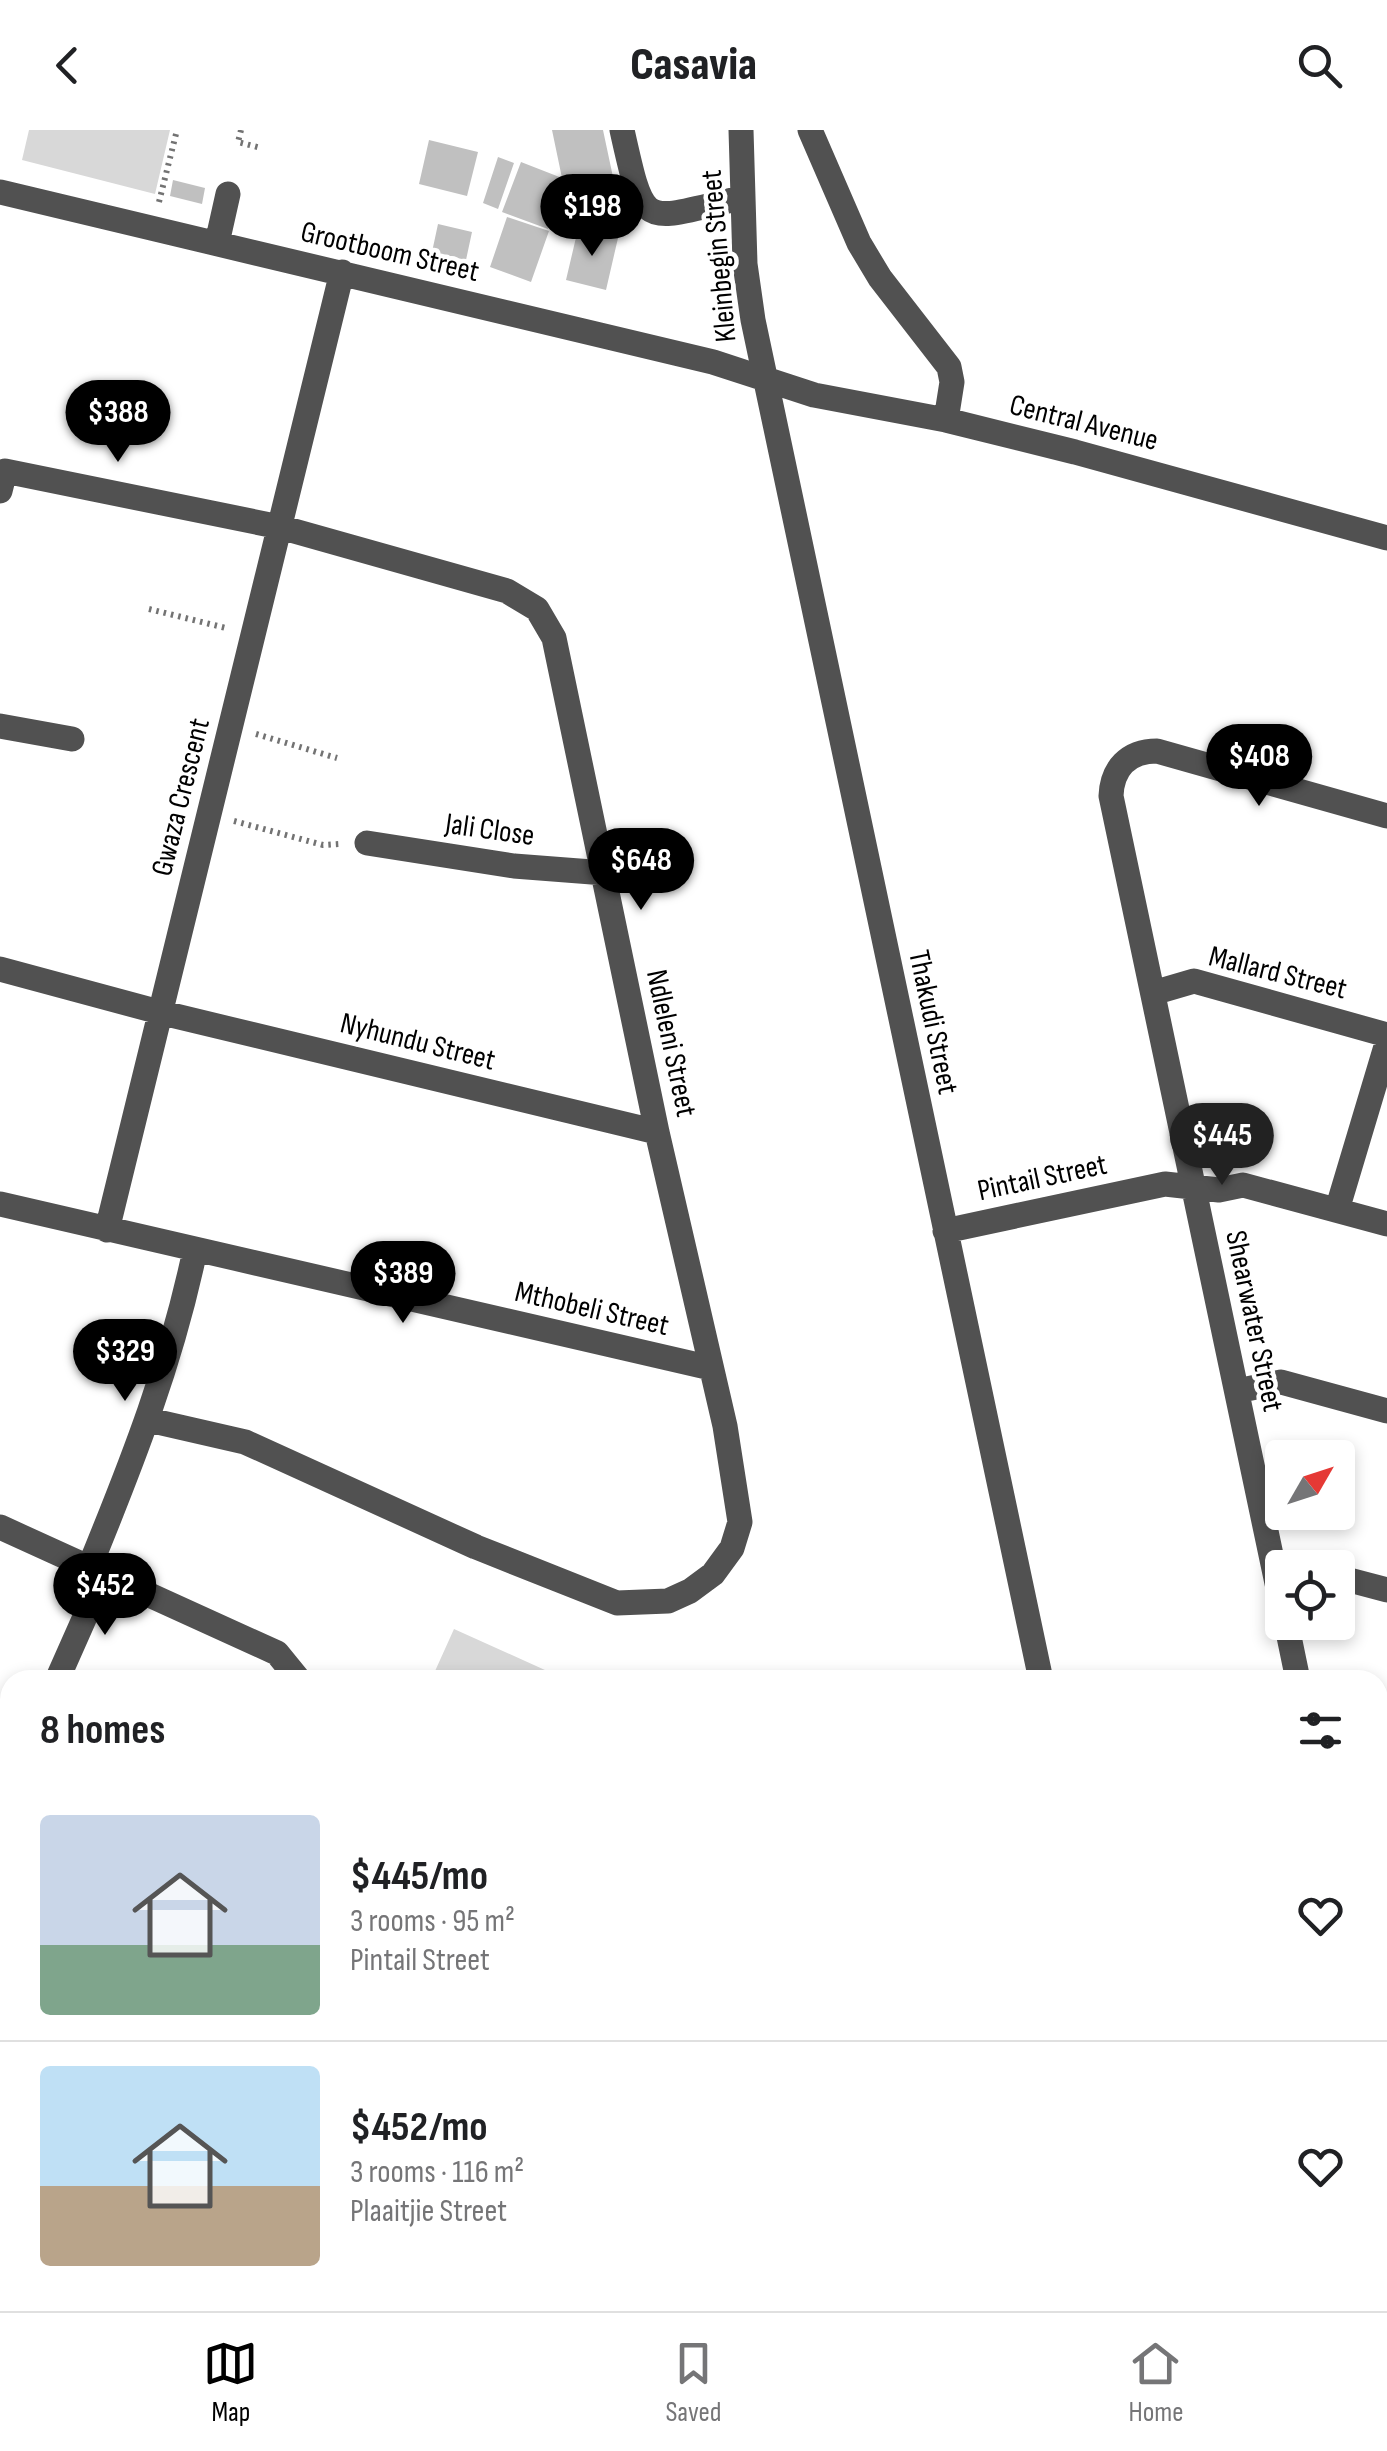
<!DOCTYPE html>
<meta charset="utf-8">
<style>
:root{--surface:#fff;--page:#f2f2f2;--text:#202124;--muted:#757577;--line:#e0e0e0;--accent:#000}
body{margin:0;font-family:"Sofia Sans Condensed",sans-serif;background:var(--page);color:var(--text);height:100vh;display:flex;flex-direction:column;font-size:38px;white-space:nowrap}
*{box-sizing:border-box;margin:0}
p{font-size:32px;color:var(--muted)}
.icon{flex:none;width:55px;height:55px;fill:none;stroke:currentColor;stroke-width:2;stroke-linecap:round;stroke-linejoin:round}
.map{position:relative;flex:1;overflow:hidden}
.details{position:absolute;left:0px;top:1540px;width:1388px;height:642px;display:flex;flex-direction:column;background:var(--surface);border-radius:30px 30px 0 0;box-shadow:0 5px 15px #0003}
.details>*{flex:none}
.needle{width:65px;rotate:51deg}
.tools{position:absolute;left:1265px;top:1310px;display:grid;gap:20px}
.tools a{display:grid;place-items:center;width:90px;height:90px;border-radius:10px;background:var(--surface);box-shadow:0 5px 15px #0003;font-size:50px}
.price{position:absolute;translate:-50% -85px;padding:0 22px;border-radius:35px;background:var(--accent);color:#fff;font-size:32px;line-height:65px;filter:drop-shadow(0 2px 5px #0008)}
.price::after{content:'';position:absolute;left:50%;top:60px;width:30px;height:22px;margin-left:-15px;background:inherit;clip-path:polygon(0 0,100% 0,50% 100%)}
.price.current{background:#222;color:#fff}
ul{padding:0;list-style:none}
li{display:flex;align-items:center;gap:30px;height:250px;padding:0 40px}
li+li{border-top:2px solid var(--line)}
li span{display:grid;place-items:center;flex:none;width:280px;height:200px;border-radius:10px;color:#555}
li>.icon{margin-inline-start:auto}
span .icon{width:120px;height:120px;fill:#fffc;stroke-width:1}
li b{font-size:42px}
h2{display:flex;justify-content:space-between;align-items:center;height:120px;padding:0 40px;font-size:42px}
header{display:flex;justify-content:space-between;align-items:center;height:130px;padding:0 40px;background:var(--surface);font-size:45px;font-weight:800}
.dock{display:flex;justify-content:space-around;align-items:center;height:140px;border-top:2px solid var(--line);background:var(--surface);font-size:28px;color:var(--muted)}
.dock a{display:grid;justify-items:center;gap:5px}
.dock .current{color:var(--accent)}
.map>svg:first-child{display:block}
.green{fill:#d8d8d8}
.building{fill:#c0c0c0}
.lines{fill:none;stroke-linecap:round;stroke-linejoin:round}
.path{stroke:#737373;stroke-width:6;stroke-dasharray:2.5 5;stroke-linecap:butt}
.minor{stroke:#515151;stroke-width:25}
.labels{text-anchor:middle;stroke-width:9;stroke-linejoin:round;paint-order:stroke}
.street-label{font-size:30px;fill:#000;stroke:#fff}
</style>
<header><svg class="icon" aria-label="back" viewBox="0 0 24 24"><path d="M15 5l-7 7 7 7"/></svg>Casavia<svg class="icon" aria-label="search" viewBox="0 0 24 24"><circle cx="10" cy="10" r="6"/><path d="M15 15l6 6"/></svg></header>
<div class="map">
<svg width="1387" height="2181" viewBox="0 0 1387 2181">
<rect width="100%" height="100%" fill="#fff"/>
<path class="green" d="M29,0H170L155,64L22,30Z
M454,1499L567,1550H431Z
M1387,1676V2181H1236L1234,2173L1378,2172V1677Z"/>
<path class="building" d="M552,0H603L620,80L571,90L564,57L548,99L502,82L521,32L562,48Z
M429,10L478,22L467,66L419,54Z
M498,27L514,33L498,79L483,73Z
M173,50L205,58L202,74L170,66Z
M507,87L549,101L531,152L490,137Z
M438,94L472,102L466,130L432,122Z
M578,99L618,108L606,160L566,150Z
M178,2172H232L240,2176L237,2181H174Z
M398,2172H457L453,2181H394Z
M560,2172H592L606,2181H556Z
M595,2172H800L796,2181H614Z
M875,2172H925L921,2181H871Z"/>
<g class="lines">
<path class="path" d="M241,0L238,12L261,18
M159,72L177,0
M149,479L226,498
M256,604L337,628
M234,691L323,715L339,714
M328,2181L330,2176L340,2181"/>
<path class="minor" d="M622,0C645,104 642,90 741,68
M741,0L745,134L753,190L1041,1550
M810,0L859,113L880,148L949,237L952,252L946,290
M0,62L713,232L814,265L946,290L1075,322L1387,408
M217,113L228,64
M0,361L5,341L280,397L507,461L537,479L554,508L657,1002L725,1296L740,1392L732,1418L713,1444L690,1461L668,1471L617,1473L476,1417L245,1312L149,1290
M0,596L72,609
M367,713L514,736L605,743
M0,839L163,883L657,1002
M1153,863L1194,851L1387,905
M0,1074L711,1238
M1337,1080L1387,913
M107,1100L342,142
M945,1101L1165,1054L1219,1060L1243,1055L1387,1094
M1237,1261L1281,1252L1387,1281
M0,1397L277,1523L299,1550
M89,1438C132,1333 172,1231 195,1120
M1338,1447L1387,1460
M1282,1477L1111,666C1112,639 1128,621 1157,621L1387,686
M1286,1492L1298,1550
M57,1550L104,1444
M1378,1654H1387
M0,1676L10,1653
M0,1924L10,1929
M0,2140L10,2145
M1172,2172L1174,2181
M30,2181L34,2172"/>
</g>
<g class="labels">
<g class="street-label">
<text transform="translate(390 121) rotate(13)" y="10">Grootboom Street</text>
<text transform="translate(718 126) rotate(-95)" y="10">Kleinbegin Street</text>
<text transform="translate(1084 292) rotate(14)" y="10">Central Avenue</text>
<text transform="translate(180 667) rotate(-76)" y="10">Gwaza Crescent</text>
<text transform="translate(490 699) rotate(8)" y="10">Jali Close</text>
<text transform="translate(1278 842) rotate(14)" y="10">Mallard Street</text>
<text transform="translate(934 892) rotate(78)" y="10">Thakudi Street</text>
<text transform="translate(418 911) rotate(14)" y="10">Nyhundu Street</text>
<text transform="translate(672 913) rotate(78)" y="10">Ndleleni Street</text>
<text transform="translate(1042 1047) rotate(-12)" y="10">Pintail Street</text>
<text transform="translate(592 1178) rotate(13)" y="10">Mthobeli Street</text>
<text transform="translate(1255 1191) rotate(78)" y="10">Shearwater Street</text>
</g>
</g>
</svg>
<div class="tools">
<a><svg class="needle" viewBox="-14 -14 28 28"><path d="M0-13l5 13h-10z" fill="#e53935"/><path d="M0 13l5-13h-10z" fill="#757577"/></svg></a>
<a><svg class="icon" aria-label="locate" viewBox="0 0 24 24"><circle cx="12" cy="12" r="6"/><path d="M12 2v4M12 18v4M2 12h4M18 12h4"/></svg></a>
</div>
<b class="price" style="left:592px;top:129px">$198</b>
<b class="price" style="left:118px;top:335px">$388</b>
<b class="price" style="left:1259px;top:679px">$408</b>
<b class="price" style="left:641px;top:783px">$648</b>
<b class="price current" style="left:1222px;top:1058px">$445</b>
<b class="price" style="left:403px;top:1196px">$389</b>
<b class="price" style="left:125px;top:1274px">$329</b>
<b class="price" style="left:105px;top:1508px">$452</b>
<section class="details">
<h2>8 homes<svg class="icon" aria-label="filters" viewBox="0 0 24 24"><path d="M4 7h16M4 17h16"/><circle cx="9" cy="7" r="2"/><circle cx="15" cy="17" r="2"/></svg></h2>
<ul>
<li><span style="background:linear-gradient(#c9d6e8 65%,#7fa58c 0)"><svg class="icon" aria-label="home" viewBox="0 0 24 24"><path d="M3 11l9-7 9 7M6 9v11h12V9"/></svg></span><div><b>$445/mo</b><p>3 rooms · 95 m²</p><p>Pintail Street</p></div><svg class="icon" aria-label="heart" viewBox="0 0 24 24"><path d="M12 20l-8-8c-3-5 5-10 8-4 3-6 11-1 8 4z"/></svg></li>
<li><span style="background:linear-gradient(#bfe0f5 60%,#b9a48a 0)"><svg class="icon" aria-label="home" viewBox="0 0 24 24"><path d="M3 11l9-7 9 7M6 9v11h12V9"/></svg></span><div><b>$452/mo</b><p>3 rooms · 116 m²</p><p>Plaaitjie Street</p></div><svg class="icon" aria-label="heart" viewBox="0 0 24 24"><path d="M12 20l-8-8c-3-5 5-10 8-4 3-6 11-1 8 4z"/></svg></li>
</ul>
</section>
</div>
<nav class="dock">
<a class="current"><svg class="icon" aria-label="map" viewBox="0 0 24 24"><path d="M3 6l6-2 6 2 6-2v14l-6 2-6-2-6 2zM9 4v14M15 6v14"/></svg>Map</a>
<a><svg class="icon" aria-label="saved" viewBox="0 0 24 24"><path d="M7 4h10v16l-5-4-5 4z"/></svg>Saved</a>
<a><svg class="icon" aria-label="home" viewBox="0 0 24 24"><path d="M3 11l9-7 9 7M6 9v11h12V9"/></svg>Home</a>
</nav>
